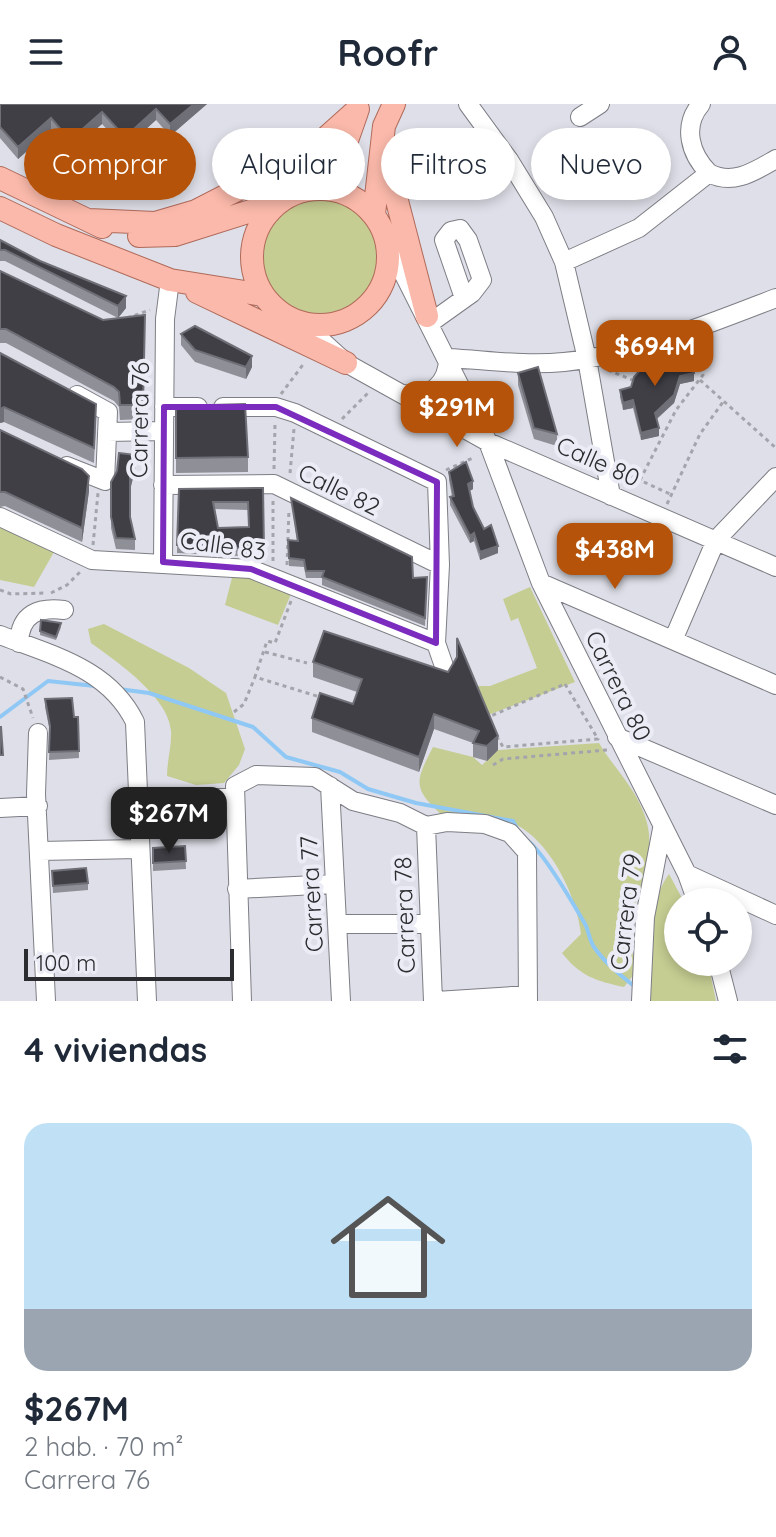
<!DOCTYPE html>
<html lang="es">
<meta charset="utf-8">
<style>
:root{--surface:#fff;--page:#f2f2f3;--text:#1f2937;--muted:#747a83;--accent:#b45309}
body{margin:0;font-family:Quicksand,sans-serif;background:var(--page);color:var(--text);height:100vh;display:flex;flex-direction:column;font-size:30px;white-space:nowrap}
*{box-sizing:border-box;margin:0}
p{font-size:26px;color:var(--muted)}
.icon{flex:none;width:44px;height:44px;fill:none;stroke:currentColor;stroke-width:2;stroke-linecap:round;stroke-linejoin:round}
.map{position:relative;height:897px;overflow:hidden}
.side{display:flex;flex-direction:column;background:var(--surface);flex:1}
.side>*{flex:none}
.top-card{position:absolute;left:24px;top:24px;width:728px;height:72px;display:flex;gap:16px}
.controls{position:absolute;left:664px;top:784px;display:grid;gap:16px}
.controls a{display:grid;place-items:center;width:88px;height:88px;border-radius:50%;background:var(--surface);box-shadow:0 4px 12px #0003;font-size:40px}
.scale{position:absolute;left:24px;bottom:20px;width:210px;box-sizing:border-box;padding-left:8px;border:4px solid #2b2c2f;border-top:0;font-size:22px;line-height:28px;white-space:nowrap;color:#2b2c2f;-webkit-text-stroke:6px #ebecf5;paint-order:stroke}
.price{position:absolute;translate:-50% -68px;padding:0 18px;border-radius:16px;background:var(--accent);color:#fff;font-size:26px;line-height:52px;filter:drop-shadow(0 2px 4px #0008)}
.price::after{content:'';position:absolute;left:50%;top:48px;width:24px;height:18px;margin-left:-12px;background:inherit;clip-path:polygon(0 0,100% 0,50% 100%)}
.price.selected{background:#222;color:#fff}
ul{padding:0;list-style:none}
li{display:grid;align-content:center;gap:16px;height:424px;padding:0 24px}
li span{display:grid;place-items:center;height:248px;border-radius:24px;color:#555}
li>.icon{margin-inline-start:auto}
span .icon{width:144px;height:144px;fill:#fffc;stroke-width:1}
li b{font-size:34px}
h2{display:flex;justify-content:space-between;align-items:center;height:96px;padding:0 24px;font-size:34px}
.chip{padding:0 28px;border-radius:36px;background:var(--surface);box-shadow:0 4px 12px #0003;font-size:28px;line-height:72px}
.chip.selected{background:var(--accent);color:#fff}
header{display:flex;justify-content:space-between;align-items:center;height:104px;padding:0 24px;background:var(--surface);font-size:36px;font-weight:700}
.map>svg:first-child{display:block}
.green{fill:#c5cd92}
.lines{fill:none;stroke-linecap:round;stroke-linejoin:round}
.stream{stroke:#8fc8f5;stroke-width:4}
.minor-casing{stroke:#7d7e85;stroke-width:20}
.major-casing{stroke:#b06a5a;stroke-width:24}
.path{stroke:#a4a5ac;stroke-width:3;stroke-dasharray:4 4;stroke-linecap:butt}
.minor{stroke:#fff;stroke-width:18}
.major{stroke:#fab9aa;stroke-width:22}
.wall{fill:#8f8f97;fill-rule:evenodd}
.shaded-wall{fill:#6f6f77}
.building{fill:#403f46;stroke:#6f6f77;stroke-width:2;fill-rule:evenodd}
.marked{fill:none;stroke:#7b2cbf;stroke-width:6;stroke-linejoin:round}
.labels{text-anchor:middle;stroke-width:8;stroke-linejoin:round;paint-order:stroke}
.street-label{font-size:24px;fill:#2b2c2f;stroke:#ebecf5}
</style>
<header><svg class="icon" aria-label="menu" viewBox="0 0 24 24"><path d="M4 6h16M4 12h16M4 18h16"/></svg>Roofr<svg class="icon" aria-label="person" viewBox="0 0 24 24"><circle cx="12" cy="8" r="4"/><path d="M4 21q1-7 8-7t8 7"/></svg></header>
<div class="map">
<svg width="776" height="897" viewBox="0 0 776 897">
<rect width="100%" height="100%" fill="#dedfe8"/>
<path class="green" d="M261 154a60 60 0 1 1 120 0a60 60 0 1 1-120 0Z
M0,423L54,448L34,483L0,476Z
M235,462L291,490L278,521L225,501Z
M530,483L575,578L488,611L471,582H490L537,564L518,514L511,517L503,495Z
M104,520L189,564L226,589L245,645L239,661L224,679L196,681L167,672C167,657 172,641 171,627C169,593 116,557 91,539L88,525Z
M599,639C615,666 639,687 647,719C660,769 613,812 638,865L624,883C596,877 580,872 562,849L581,830C577,794 554,745 522,724C501,711 466,713 443,712C412,684 415,678 433,643L473,653L482,661L498,646Z
M669,770L684,798H678V858H708L716,897H650C652,857 645,803 669,770Z"/>
<g class="lines">
<path class="stream" d="M119,585L149,589L253,623L286,653L340,668L368,685L416,699L513,717L517,725
M0,613L48,577L95,582
M525,735C541,743 574,801 585,820C589,827 589,836 594,843C605,859 619,870 634,882"/>
<defs>
<path id="minor" d="M468,0L509,56L544,113L564,158L587,255L611,392
M701,0C682,22 690,50 709,69
M580,13L600,0
M388,139L488,338L541,479L687,770L697,798
M564,158L639,124L709,69C733,82 755,67 776,55
M302,219L346,259L488,338L776,463
M430,219L472,189L482,176L468,136L460,125L451,127L444,136L464,194
M448,254C487,256 525,262 564,258C633,251 711,219 776,194
M404,290C430,295 448,280 448,254
M164,303H198
M223,303H276L295,309L437,378L440,461L436,539L445,565
M107,328L163,327
M67,362L105,377L108,308L77,291
M163,381L274,380L440,461
M0,413L92,456L251,465L436,539
M163,458L165,215L170,176
M541,479L776,581
M0,531C51,551 109,564 135,618L147,897
M674,534L716,436L776,373
M19,539C20,509 39,503 64,506
M38,629L36,690L46,897
M617,633L776,701
M330,682L341,897
M137,694H233
M0,704L38,702
M426,722L433,897
M40,747L138,745
M687,770L776,811
M237,785L335,780
M337,820H430
M718,858L728,897
M242,897L235,682L256,671L315,673L353,697L400,709L426,722L447,718L485,720L510,729L527,748L528,897
M436,897L528,891
M641,897L645,813L662,725"/>
<path id="major" d="M383,43L427,212
M0,74L102,123
M252 153a68 68 0 1 1 136 0a68 68 0 1 1-136 0Z
M312,85L344,45L357,8
M0,104L56,131L170,176L263,191
M374,110L384,22L394,0
M89,116L155,119L196,107L309,49L358,5
M139,132L175,131L276,99
M197,188L346,259"/>
</defs>
<use href="#minor" class="minor-casing"/>
<use href="#major" class="major-casing"/>
<path class="path" d="M127,214L150,206
M608,266L635,277
M700,276L776,344
M281,290L305,258
M342,315L368,289
M274,365L275,320
M446,366L475,353
M622,368L670,390
M290,369L294,325
M640,376L676,306L703,271L698,240
M667,400L700,330L723,298
M93,441L98,389
M273,457V396
M287,461L289,405
M0,486L11,490L44,489
M51,489L67,481L80,468
M291,497L275,539L267,537L255,573L320,593
M265,548L307,559
M0,573L23,585L33,614
M565,580L598,635L503,643L486,614Z
M234,608L244,600L255,573
M493,661L503,655L607,646"/>
<use href="#minor" class="minor"/>
<use href="#major" class="major"/>
</g>
<path class="wall" d="M0,0H207L170,32L156,16L125,44L102,20L70,47L51,26L18,55L0,34Z
M0,136L126,204L118,214L5,157H0Z
M0,167L103,216L145,211L143,315L120,316L119,303L114,297L6,239H0Z
M181,230L252,263L246,275L195,258L181,241Z
M0,249L96,315L94,359L4,318L0,319Z
M641,253L658,260L694,277L680,280L674,299L657,315L659,332L641,336L633,304L623,306L620,293V286L631,283L642,264Z
M518,269L557,330V342L534,335L518,281Z
M176,302L248,353V368L176,369Z
M0,326L89,387L82,438L5,402L0,403Z
M136,362L130,386V413L135,435V446L116,445L111,424V378Z
M449,368L473,385L469,387L473,403L498,449L480,456L474,437L470,439L450,401V393H452L449,376Z
M263,384L264,453L177,449L179,385ZM215,405L248,406L249,423L218,424Z
M291,394L413,474L427,473L425,522L322,481V474H306L304,463L289,462L288,436L297,437Z
M41,516L61,523L56,536L40,531Z
M313,558L448,568L498,646L487,657L473,653V639L434,625L419,668L312,628V614L353,600L357,588L313,573Z
M45,595L74,613H78L79,654L49,656L50,628L45,603Z
M185,742L186,765L153,767V744Z
M52,767L88,779V786L53,789Z"/>
<path class="shaded-wall" d="M194,0H207L170,32V20Z
M156,5V16L125,44V33Z
M102,8V20L70,47V36Z
M51,14V26L18,55V43Z
M126,192V204L118,214V202Z
M252,252V263L246,275V263Z
M694,269V277L680,280L674,299L655,316V309L680,272Z
M633,296V304L623,306V299Z
M4,303V318L0,319V305Z
M659,324V332L641,336V329Z
M136,351V362L130,386V374Z
M89,372V387L82,438V424Z
M473,377V385L468,388V380Z
M474,429V437L470,439V432Z
M498,442V449L480,456V448Z
M434,610V625L419,668V653Z
M498,632V646L487,657V642Z"/>
<path class="building" d="M0,0H194L170,20L156,5L125,33L102,8L70,36L51,14L18,43L0,23Z
M0,136L40,157L126,192L118,202L5,146H0Z
M0,167L103,216L145,211L143,301H120L119,288L114,283L6,225H0Z
M195,222L252,252L246,263L195,246L181,230Z
M0,249L96,300L94,344L4,303L0,305Z
M656,250L658,260L690,252L694,269L680,272L674,291L655,309L659,324L641,329L633,296L623,299L620,286L631,283L634,273L643,263L641,253Z
M538,263L557,330L534,324L518,269Z
M245,300L248,353L176,354V302Z
M0,326L82,365L89,372L82,424L5,388H0Z
M119,349L136,351L130,374V413L135,435L116,434L111,413V378L117,367Z
M466,358L473,377L468,380L473,403L484,425L491,421L498,442L480,448L474,429L470,432L450,393L454,392L449,368Z
M263,384L264,445L177,441L179,385ZM213,398H248L249,423L218,424Z
M291,394L412,453L413,474L427,473L425,514L322,473L324,467H306L304,456L289,454L288,436L298,437Z
M41,516L61,519L56,533L40,527Z
M324,527L448,568L457,553V534L498,632L487,642L473,639L479,627L434,610L419,653L312,614L320,589L353,600L362,575L313,558Z
M72,594L74,613H78L79,647L49,648L50,622L45,595Z
M0,623H1L3,651H0Z
M185,742L186,757L153,759V744Z
M86,764L88,779L53,782L52,767Z"/>
<path class="marked" d="M164,303H276L437,378L436,539L251,465L163,458Z"/>
<g class="labels">
<g class="street-label">
<text transform="translate(140 316) rotate(-89)" y="8">Carrera 76</text>
<text transform="translate(598 358) rotate(24)" y="8">Calle 80</text>
<text transform="translate(339 386) rotate(26)" y="8">Calle 82</text>
<text transform="translate(223 442) rotate(8)" y="8">Calle 83</text>
<text transform="translate(618 582) rotate(64)" y="8">Carrera 80</text>
<text transform="translate(312 790) rotate(-93)" y="8">Carrera 77</text>
<text transform="translate(626 808) rotate(-83)" y="8">Carrera 79</text>
<text transform="translate(405 811) rotate(-92)" y="8">Carrera 78</text>
</g>
</g>
</svg>
<div class="controls">
<a><svg class="icon" aria-label="locate" viewBox="0 0 24 24"><circle cx="12" cy="12" r="6"/><path d="M12 2v4M12 18v4M2 12h4M18 12h4"/></svg></a>
</div>
<div class="scale">100 m</div>
<b class="price" style="left:655px;top:284px">$694M</b>
<b class="price" style="left:457px;top:345px">$291M</b>
<b class="price" style="left:615px;top:487px">$438M</b>
<b class="price selected" style="left:169px;top:751px">$267M</b>
<div class="top-card">
<a class="chip selected">Comprar</a>
<a class="chip">Alquilar</a>
<a class="chip">Filtros</a>
<a class="chip">Nuevo</a>
</div>
</div>
<section class="side">
<h2>4 viviendas<svg class="icon" aria-label="filters" viewBox="0 0 24 24"><path d="M4 7h16M4 17h16"/><circle cx="9" cy="7" r="2"/><circle cx="15" cy="17" r="2"/></svg></h2>
<ul>
<li><span style="background:linear-gradient(#bfe0f5 75%,#9aa5b1 0)"><svg class="icon" aria-label="home" viewBox="0 0 24 24"><path d="M3 11l9-7 9 7M6 9v11h12V9"/></svg></span><div><b>$267M</b><p>2 hab. · 70 m²</p><p>Carrera 76</p></div></li>
</ul>
</section>
